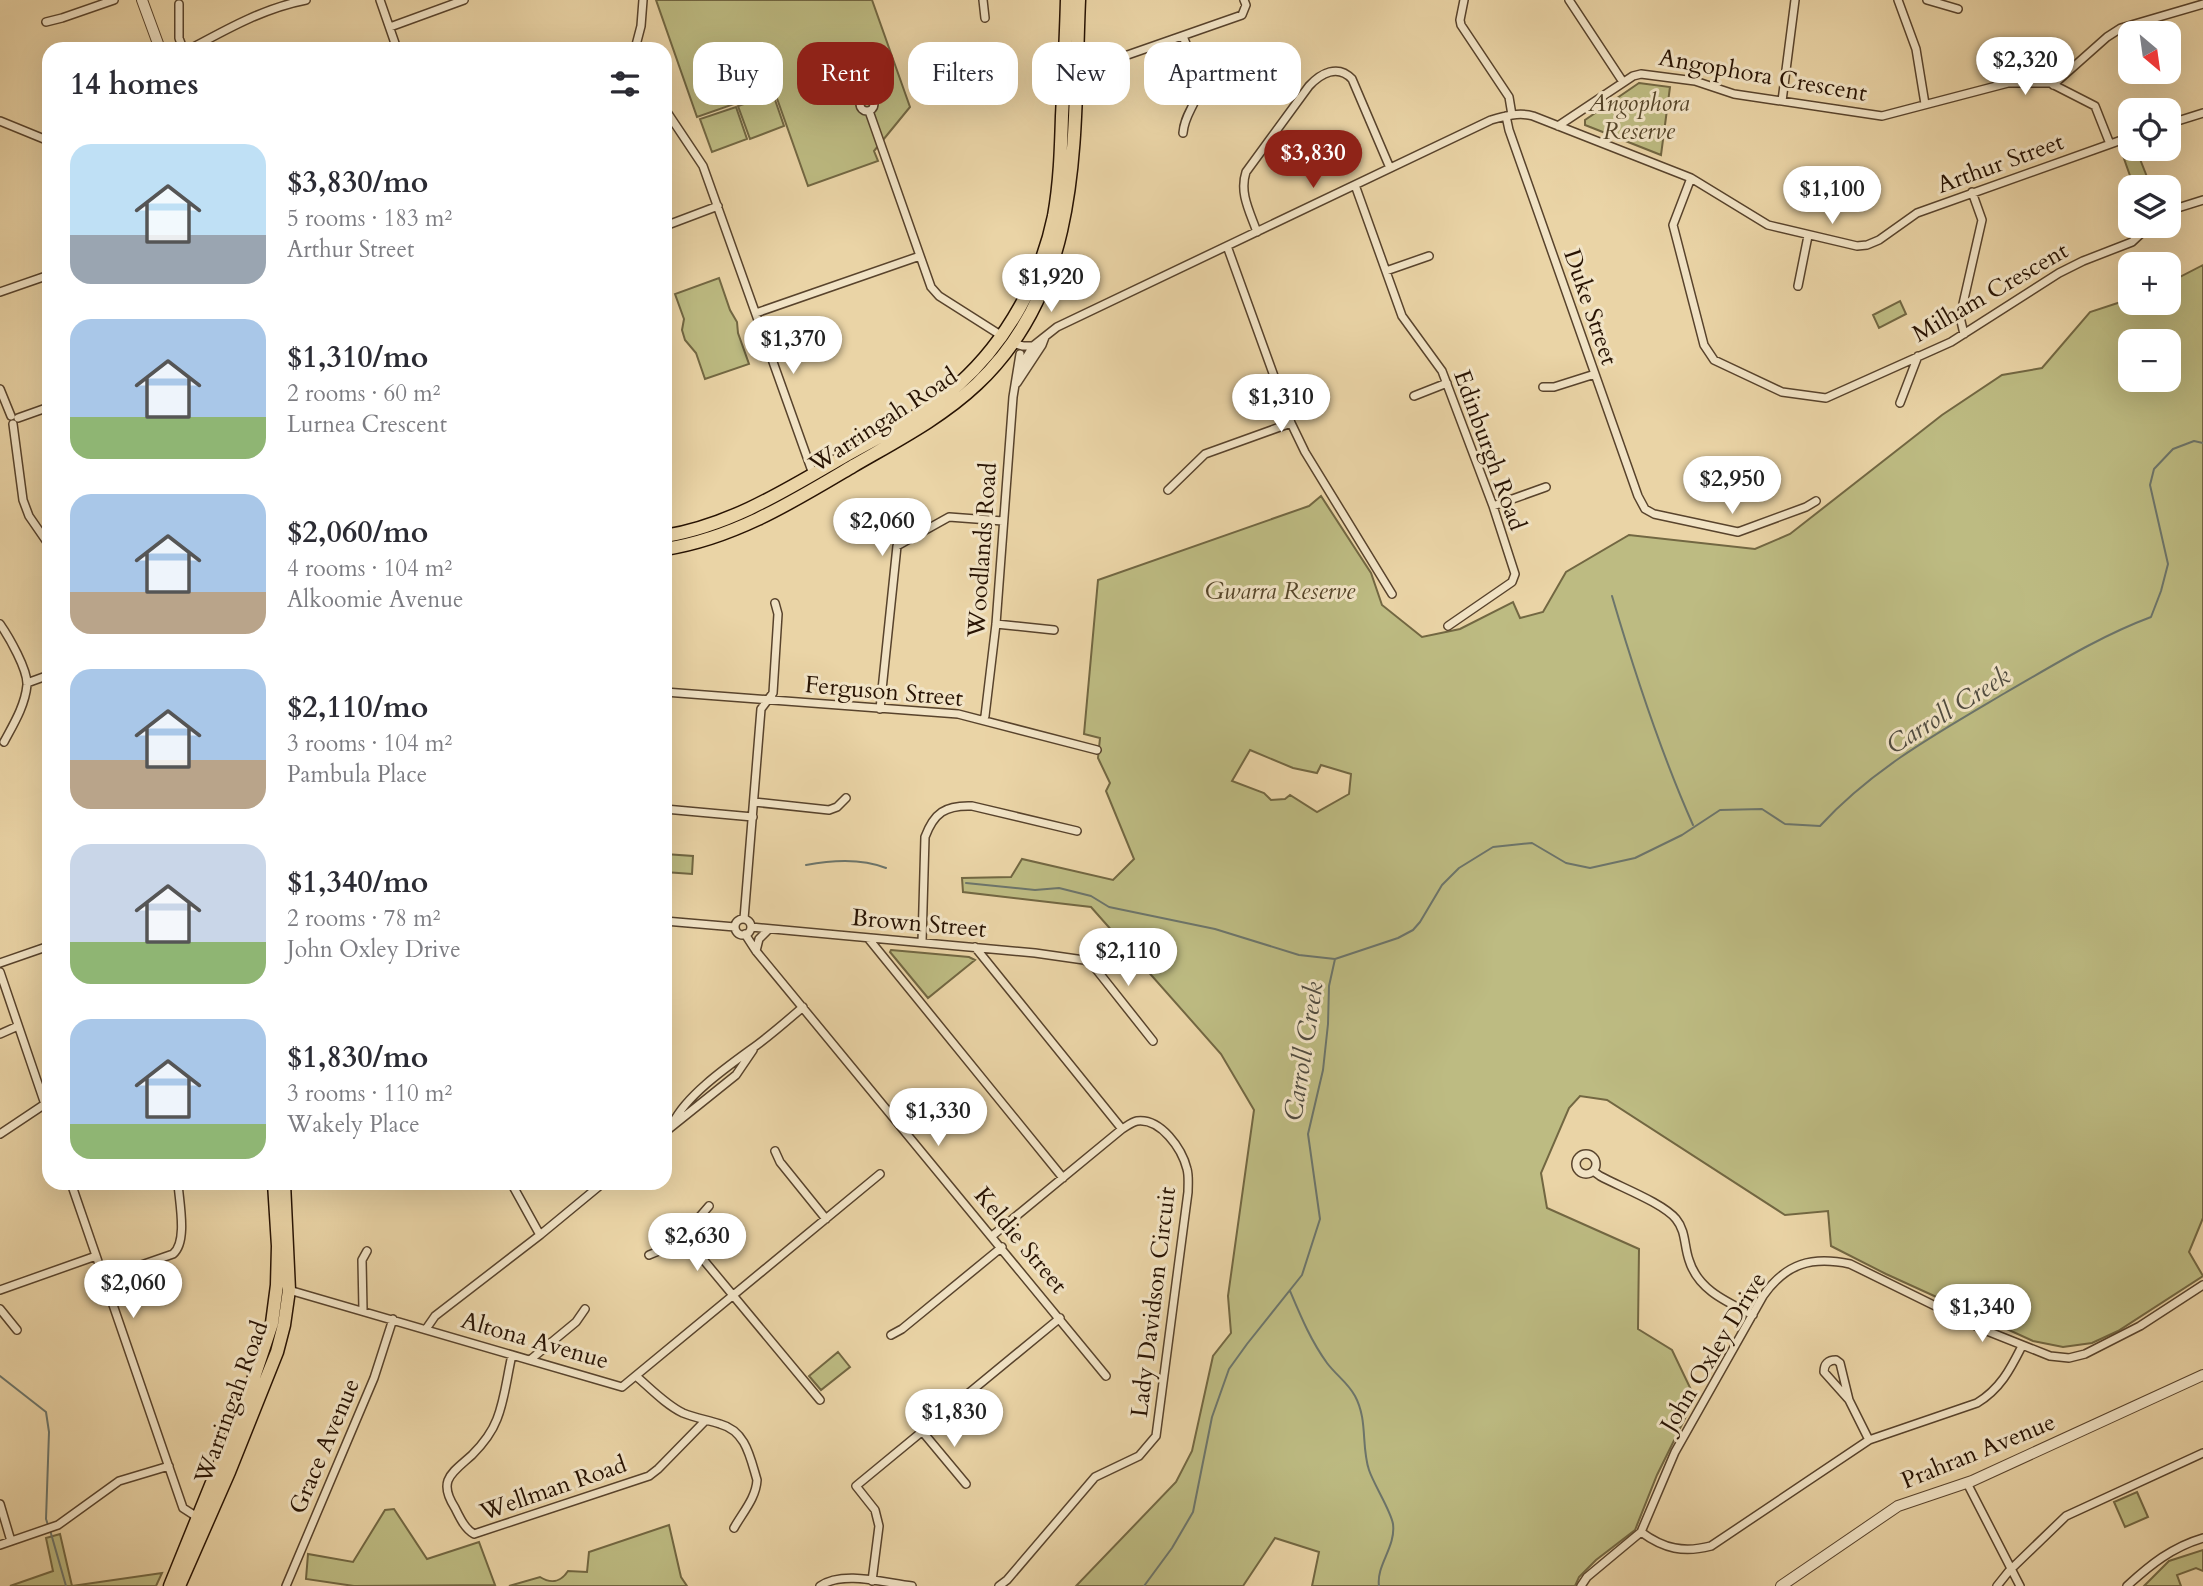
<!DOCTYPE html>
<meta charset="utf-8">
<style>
:root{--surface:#fff;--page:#f7f7f7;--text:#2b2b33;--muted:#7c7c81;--accent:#8f2418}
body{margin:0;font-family:Cardo,serif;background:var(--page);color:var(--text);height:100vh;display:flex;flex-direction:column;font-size:26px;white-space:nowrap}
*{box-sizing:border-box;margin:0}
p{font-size:23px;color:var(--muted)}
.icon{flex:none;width:38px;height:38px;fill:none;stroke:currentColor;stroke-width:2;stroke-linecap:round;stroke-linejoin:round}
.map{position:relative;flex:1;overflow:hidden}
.side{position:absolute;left:42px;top:42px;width:630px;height:1148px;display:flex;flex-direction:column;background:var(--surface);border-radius:21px;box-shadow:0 7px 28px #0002}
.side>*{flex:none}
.hud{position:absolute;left:693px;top:42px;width:665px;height:63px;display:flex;gap:14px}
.needle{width:46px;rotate:151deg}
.buttons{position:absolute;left:2118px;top:21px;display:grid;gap:14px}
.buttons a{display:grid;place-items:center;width:63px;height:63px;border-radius:14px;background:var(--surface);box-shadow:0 7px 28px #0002;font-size:35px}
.price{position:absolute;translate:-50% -60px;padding:0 16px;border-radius:24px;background:#fff;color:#222;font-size:23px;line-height:46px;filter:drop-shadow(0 2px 4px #0008)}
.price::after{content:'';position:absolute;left:50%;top:42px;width:21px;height:16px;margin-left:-10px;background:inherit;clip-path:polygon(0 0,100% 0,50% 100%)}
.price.current{background:var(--accent);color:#fff}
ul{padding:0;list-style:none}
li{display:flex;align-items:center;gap:21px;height:175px;padding:0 28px}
li span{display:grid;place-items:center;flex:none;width:196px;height:140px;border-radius:21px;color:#555}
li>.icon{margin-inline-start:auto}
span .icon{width:84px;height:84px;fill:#fffc;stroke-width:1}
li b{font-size:30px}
h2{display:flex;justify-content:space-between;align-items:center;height:84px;padding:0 28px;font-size:30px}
.tag{padding:0 24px;border-radius:21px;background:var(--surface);box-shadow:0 7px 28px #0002;font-size:24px;line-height:63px}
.tag.current{background:var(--accent);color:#fff}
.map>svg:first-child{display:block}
.green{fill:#bdbb82;stroke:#726742;stroke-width:2;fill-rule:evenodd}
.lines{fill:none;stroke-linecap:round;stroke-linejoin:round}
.stream{stroke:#6c756b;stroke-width:2}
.minor-casing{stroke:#58432c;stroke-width:10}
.tertiary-casing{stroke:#58432c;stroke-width:12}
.trunk-casing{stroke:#281303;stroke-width:15}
.minor{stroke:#f1e3c5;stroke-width:7}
.tertiary{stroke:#f1e3c5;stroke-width:10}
.trunk{stroke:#ead4a6;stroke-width:12}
.labels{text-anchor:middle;stroke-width:6;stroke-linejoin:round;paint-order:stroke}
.street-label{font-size:24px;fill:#281303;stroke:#f1e3c5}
.park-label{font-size:24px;font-style:italic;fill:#554529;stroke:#f1e3c5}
.water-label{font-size:26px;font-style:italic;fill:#504c40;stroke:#f1e3c5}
</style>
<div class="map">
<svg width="2203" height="1586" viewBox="0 0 2203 1586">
<rect width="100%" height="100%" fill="#ead4a6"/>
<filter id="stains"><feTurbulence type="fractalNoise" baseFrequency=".00286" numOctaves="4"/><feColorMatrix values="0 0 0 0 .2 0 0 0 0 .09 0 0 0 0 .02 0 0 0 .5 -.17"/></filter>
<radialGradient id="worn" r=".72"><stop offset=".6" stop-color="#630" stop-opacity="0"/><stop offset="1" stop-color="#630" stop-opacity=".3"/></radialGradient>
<path class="green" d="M656,0H872L910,107L874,151L878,161L808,186L774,90L697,117Z
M1639,83L1670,87L1661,155L1585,125V120Z
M773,94L784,126L750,139L738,106Z
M736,107L747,139L712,152L700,119Z
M2136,149L2151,187H2134L2122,153Z
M2203,265V1218L2189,1252L2203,1276L2118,1331L2092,1343L2063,1347L2033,1341L1886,1274L1831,1246L1828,1211L1785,1215L1607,1100L1580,1096L1569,1108L1541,1173L1547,1208L1639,1249L1638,1329L1672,1350L1695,1398L1657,1475L1635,1530L1596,1560L1579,1577L1575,1586H1312L1319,1552L1275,1538L1243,1586H1076L1176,1482L1192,1451L1213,1356L1231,1333L1228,1296L1254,1110L1221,1054L1091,907L963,892L962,878L1011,877L1022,859L1113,880L1134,859L1106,791L1110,783L1098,758L1100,738L1084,734L1098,580L1309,506L1321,496L1371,573L1382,605L1422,637L1460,629L1513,602L1520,618L1543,612L1566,572L1629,535L1755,549L1790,534L1942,415L2002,375L2042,368L2090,312L2130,299V303H2168V283ZM2130,341H2168V380H2130ZM1250,750L1293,768L1317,773L1321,765L1351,774L1349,794L1317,812L1290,795L1285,799L1271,800L1264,793L1232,781Z
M719,278L730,310L737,322L738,333L749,364L705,379L696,353L685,340L682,330L684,319L675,294Z
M1900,301L1906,314L1879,328L1873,315Z
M665,854L693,856L692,874L665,872Z
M891,950L969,957L975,960L928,998L890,952Z
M838,1352L850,1367L821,1390L809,1376Z
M2137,1492L2148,1517L2125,1527L2114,1502Z
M394,1509L427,1559L479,1542L495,1585L354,1586L306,1579L308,1554L353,1562L385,1510Z
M669,1525L681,1577L687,1586H509L540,1577C551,1584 561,1582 568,1571L587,1572L589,1552Z
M60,1534L72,1586L162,1573L156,1586H10L53,1571L46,1538Z
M2203,1550V1571L2196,1568L2177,1575L2181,1586H2144L2169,1561Z"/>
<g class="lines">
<path class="stream" d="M1612,596C1635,674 1660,751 1693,825
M806,865C832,860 861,858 886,868
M966,883L1035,890L1059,888L1091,896L1109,907L1215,929L1299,955L1335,959
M1290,1291C1301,1317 1311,1341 1327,1363C1336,1375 1348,1383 1355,1396C1368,1420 1361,1446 1369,1470C1374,1485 1391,1511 1393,1524C1396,1547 1376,1565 1379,1586
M0,1376L46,1412L49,1432L46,1519L48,1525
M50,1530L66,1586
M1144,1586L1172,1548L1193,1512L1212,1417L1229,1369L1247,1344L1302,1275L1320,1219L1308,1134L1323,1070L1328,1024L1329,986L1335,959L1398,938L1413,930L1420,922L1442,885L1459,868L1493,847L1532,843L1566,863L1590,868L1635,858L1682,835L1720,810L1762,809L1785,824L1820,826C1872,769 1939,732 2005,693C2052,666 2100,636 2151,617L2161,591L2168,564L2150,485L2154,469L2173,449L2194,441L2203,443"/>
<defs>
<path id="minor" d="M380,0L397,49
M983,0L985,18
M1464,0L1460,20L1461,25L1509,97L1512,115
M1569,0L1623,82
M1898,0L1916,49L1925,104
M1927,0L1958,9
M179,4V38L183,49
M46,22L62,18L114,0
M390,27L464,0
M1183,36C1189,53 1204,79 1197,96C1192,109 1184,118 1183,133
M190,49C227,29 264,8 306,0
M635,49L641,26L643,0
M851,73L862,99
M1076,73L1242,15L1246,5L1244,0
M2053,85L2107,37L2121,28L2203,4
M860 104a7 7 0 1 1 14 0a7 7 0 1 1-14 0Z
M1782,101L1795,0
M665,109L703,166L813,474
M869,111L931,287L939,296L1002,336
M1506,116L1509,130L1638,496L1645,509L1654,514L1738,532L1806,507L1816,501
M0,121L49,141
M2168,124L2203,113
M1558,126L1633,76L1641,74L1695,81L1734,94L1882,116L2008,83H2050L2095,106L2110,144
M1691,178L1673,225L1704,345L1714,360L1782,392L1826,398L1951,342L2059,273L2083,261L2132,242L2149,226
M1355,185L1402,316L1442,371L1493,506L1515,574L1512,582L1448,626
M2168,211L2203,200
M665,226L718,206
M1257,232C1250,212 1239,193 1246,172L1309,86C1321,73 1338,64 1352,79L1390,168
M1227,246L1291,423L1305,452L1392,594
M1386,271L1429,256
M1798,286L1808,236
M0,292L49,275
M756,313L920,256
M1964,334L1960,317L1982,220L1972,192
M1012,343L1023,346H1033
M1017,373L1033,346L1057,327L1491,120C1505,116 1519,112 1533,116L1691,178L1768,225L1857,246L1867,245L1879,240L1917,213L2130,137
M1017,383L1042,345L1045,337
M1543,387H1554L1595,374
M0,389L11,416
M1414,396L1447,383
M1900,403L1918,356
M18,418L49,407
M13,424L23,500L29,516L49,545
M1168,490L1205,454L1291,423
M1493,506L1546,487
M0,624C9,637 28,670 27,685C25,706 13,725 4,742
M996,624L1054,630
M27,683L49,675
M665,692L958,714L1097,750
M880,709L897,546L949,517L1003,521
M983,720L985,716L996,624L1013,397L1020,354
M754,802L829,810L837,807L846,798
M665,809L753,817
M744,919L761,709L773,693L778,614L775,603
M735 927a8 8 0 1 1 16 0a8 8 0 1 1-16 0Z
M665,921L735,927
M751,927L1035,953L1084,960L1092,964L1153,1041
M745,934L756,951L1106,1376
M868,938L1063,1178
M922,942L925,837C934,813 945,805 972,806L1077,831
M975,947L1122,1129
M756,951L759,939L769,929
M0,963L49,946
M0,972L49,1116
M0,1034L18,1026
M673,1123C687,1094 731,1064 757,1045C773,1033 788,1020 803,1007
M665,1132L736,1075L753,1050
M0,1134L45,1104
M775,1151L780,1162L826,1219
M1576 1164a10 10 0 1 1 20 0a10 10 0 1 1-20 0Z
M1593,1171L1600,1176C1620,1187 1663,1203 1676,1219C1686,1231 1684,1246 1689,1260C1698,1290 1727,1302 1753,1315
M71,1183L183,1508L197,1517
M515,1183L514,1188L540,1235
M682,1234L820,1400
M992,1236L1122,1129C1127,1126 1132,1122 1137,1121C1161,1118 1182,1149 1187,1169C1189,1176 1188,1185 1188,1192L1156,1436L1139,1456L1095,1477L1007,1580L999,1586
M649,1255C673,1247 693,1225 709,1206
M104,1278L173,1254C188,1242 179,1201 178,1183
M0,1290L96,1256
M289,1290L622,1387L880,1174
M0,1309L17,1330
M363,1310L362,1260L367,1251
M426,1329L435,1316L540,1235L603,1183
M891,1335L902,1329L1002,1247
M512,1355C507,1376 505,1399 497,1419C492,1432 482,1445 472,1455C452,1473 437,1480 455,1508C460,1518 465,1529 474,1534L649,1476L658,1469L705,1421
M530,1360L576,1322L585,1309
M636,1376C650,1388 666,1405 683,1413C695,1418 708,1420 720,1424C746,1431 750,1457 757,1480C756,1498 743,1512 734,1528
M1849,1400L1824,1372C1824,1364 1828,1360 1836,1360L1840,1363L1849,1400L1869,1440
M921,1430L966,1484
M1967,1483L2020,1586
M0,1504L11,1541
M1641,1532C1664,1549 1684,1553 1711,1546L1869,1440L1977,1403C2000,1389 2010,1370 2022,1346
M0,1545L58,1525L119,1481L169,1466
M872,1581L879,1526L875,1510L856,1486L1060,1318
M286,1586L374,1378L393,1319
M820,1586C843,1570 885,1583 912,1586
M1581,1586L1587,1577L1641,1532L1675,1452L1763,1296C1786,1263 1812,1256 1850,1264L1982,1329L2050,1356L2069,1358L2085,1354L2140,1326L2203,1285
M1997,1586L2009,1571L2066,1516L2203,1453
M2127,1586C2150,1565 2172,1547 2203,1538"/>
<path id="tertiary" d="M142,0L160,49
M1781,1586L1898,1506L1972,1481L2203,1375"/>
<path id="trunk" d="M665,536C731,525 786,490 843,457C882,435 925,414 959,384C1007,341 1041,279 1054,216C1060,183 1061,150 1062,116C1064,77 1066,39 1067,0
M665,549C735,538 794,501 853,466C896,441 941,418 977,384C1085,282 1073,135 1079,0
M170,1586L250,1389L272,1323L277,1285L278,1246L274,1183
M179,1586L229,1472L277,1352L284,1325L289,1290L284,1183"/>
</defs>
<use href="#minor" class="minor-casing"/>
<use href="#tertiary" class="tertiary-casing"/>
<use href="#trunk" class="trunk-casing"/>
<use href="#minor" class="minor"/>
<use href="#tertiary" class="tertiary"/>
<use href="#trunk" class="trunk"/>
</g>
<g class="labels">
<g class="street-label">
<text transform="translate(1763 75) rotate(10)" y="8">Angophora Crescent</text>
<text transform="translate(2000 163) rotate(-20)" y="8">Arthur Street</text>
<text transform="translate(1990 292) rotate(-30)" y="8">Milham Crescent</text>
<text transform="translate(1591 307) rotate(71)" y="8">Duke Street</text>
<text transform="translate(883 420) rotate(-33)" y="8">Warringah Road</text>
<text transform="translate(1490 450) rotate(70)" y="8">Edinburgh Road</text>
<text transform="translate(982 550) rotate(-86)" y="8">Woodlands Road</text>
<text transform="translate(884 691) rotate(5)" y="8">Ferguson Street</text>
<text transform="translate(919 923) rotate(5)" y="8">Brown Street</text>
<text transform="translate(1021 1240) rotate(50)" y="8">Keldie Street</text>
<text transform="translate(1153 1302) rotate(-83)" y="8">Lady Davidson Circuit</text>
<text transform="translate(535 1340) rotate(16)" y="8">Altona Avenue</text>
<text transform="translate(1713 1352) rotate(-59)" y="8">John Oxley Drive</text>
<text transform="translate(231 1402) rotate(-70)" y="8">Warringah Road</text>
<text transform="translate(324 1446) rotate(-67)" y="8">Grace Avenue</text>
<text transform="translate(1978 1451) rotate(-22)" y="8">Prahran Avenue</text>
<text transform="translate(553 1488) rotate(-19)" y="8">Wellman Road</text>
</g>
<g class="park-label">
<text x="1639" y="111">Angophora<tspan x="1639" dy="28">Reserve</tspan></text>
<text x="1280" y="599">Gwarra Reserve</text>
</g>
<g class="water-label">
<text transform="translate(1948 710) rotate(-32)" y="9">Carroll Creek</text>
<text transform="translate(1303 1051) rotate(-81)" y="9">Carroll Creek</text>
</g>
</g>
<rect width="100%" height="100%" filter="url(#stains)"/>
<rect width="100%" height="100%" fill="url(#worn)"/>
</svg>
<div class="buttons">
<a><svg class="needle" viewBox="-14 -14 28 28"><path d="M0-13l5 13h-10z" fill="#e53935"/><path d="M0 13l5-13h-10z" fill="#7c7c81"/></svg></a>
<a><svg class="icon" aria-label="locate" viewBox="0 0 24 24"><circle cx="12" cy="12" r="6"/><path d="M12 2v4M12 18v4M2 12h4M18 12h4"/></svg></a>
<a><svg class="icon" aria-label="layers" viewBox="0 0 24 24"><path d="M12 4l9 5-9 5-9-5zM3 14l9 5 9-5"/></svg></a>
<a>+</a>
<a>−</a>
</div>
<b class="price" style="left:2025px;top:97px">$2,320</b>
<b class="price current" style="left:1313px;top:190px">$3,830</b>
<b class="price" style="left:1832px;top:226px">$1,100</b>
<b class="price" style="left:1051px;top:314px">$1,920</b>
<b class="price" style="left:793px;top:376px">$1,370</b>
<b class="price" style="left:1281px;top:434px">$1,310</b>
<b class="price" style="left:1732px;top:516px">$2,950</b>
<b class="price" style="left:882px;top:558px">$2,060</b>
<b class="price" style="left:1128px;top:988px">$2,110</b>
<b class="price" style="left:938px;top:1148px">$1,330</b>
<b class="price" style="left:697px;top:1273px">$2,630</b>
<b class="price" style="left:133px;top:1320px">$2,060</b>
<b class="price" style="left:1982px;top:1344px">$1,340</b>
<b class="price" style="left:954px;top:1449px">$1,830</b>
<div class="hud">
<a class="tag">Buy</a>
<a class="tag current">Rent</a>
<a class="tag">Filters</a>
<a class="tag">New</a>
<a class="tag">Apartment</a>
</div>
<section class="side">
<h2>14 homes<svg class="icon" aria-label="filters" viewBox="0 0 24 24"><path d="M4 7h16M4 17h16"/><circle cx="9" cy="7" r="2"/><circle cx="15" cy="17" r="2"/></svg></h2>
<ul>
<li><span style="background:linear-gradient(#bfe0f5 65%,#9aa5b1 0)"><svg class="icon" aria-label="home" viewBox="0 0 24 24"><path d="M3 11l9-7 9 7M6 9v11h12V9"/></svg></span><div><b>$3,830/mo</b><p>5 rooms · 183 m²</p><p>Arthur Street</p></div></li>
<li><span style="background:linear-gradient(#a9c7e8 70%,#8fb573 0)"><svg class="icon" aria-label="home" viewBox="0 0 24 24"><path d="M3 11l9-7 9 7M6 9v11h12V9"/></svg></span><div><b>$1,310/mo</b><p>2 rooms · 60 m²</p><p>Lurnea Crescent</p></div></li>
<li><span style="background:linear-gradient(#a9c7e8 70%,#b9a48a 0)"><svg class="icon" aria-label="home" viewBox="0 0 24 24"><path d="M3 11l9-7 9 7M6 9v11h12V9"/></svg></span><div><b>$2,060/mo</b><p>4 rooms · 104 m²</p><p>Alkoomie Avenue</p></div></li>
<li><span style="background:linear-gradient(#a9c7e8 65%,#b9a48a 0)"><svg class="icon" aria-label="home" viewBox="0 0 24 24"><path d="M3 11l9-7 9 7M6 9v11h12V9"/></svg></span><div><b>$2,110/mo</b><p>3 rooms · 104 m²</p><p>Pambula Place</p></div></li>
<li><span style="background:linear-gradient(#c9d6e8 70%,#8fb573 0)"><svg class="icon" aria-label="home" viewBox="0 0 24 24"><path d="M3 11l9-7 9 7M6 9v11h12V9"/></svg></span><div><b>$1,340/mo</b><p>2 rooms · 78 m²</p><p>John Oxley Drive</p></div></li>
<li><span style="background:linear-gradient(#a9c7e8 75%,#8fb573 0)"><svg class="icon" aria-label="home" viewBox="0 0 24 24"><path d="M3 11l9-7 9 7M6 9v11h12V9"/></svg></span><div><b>$1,830/mo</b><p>3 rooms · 110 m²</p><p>Wakely Place</p></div></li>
</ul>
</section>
</div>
